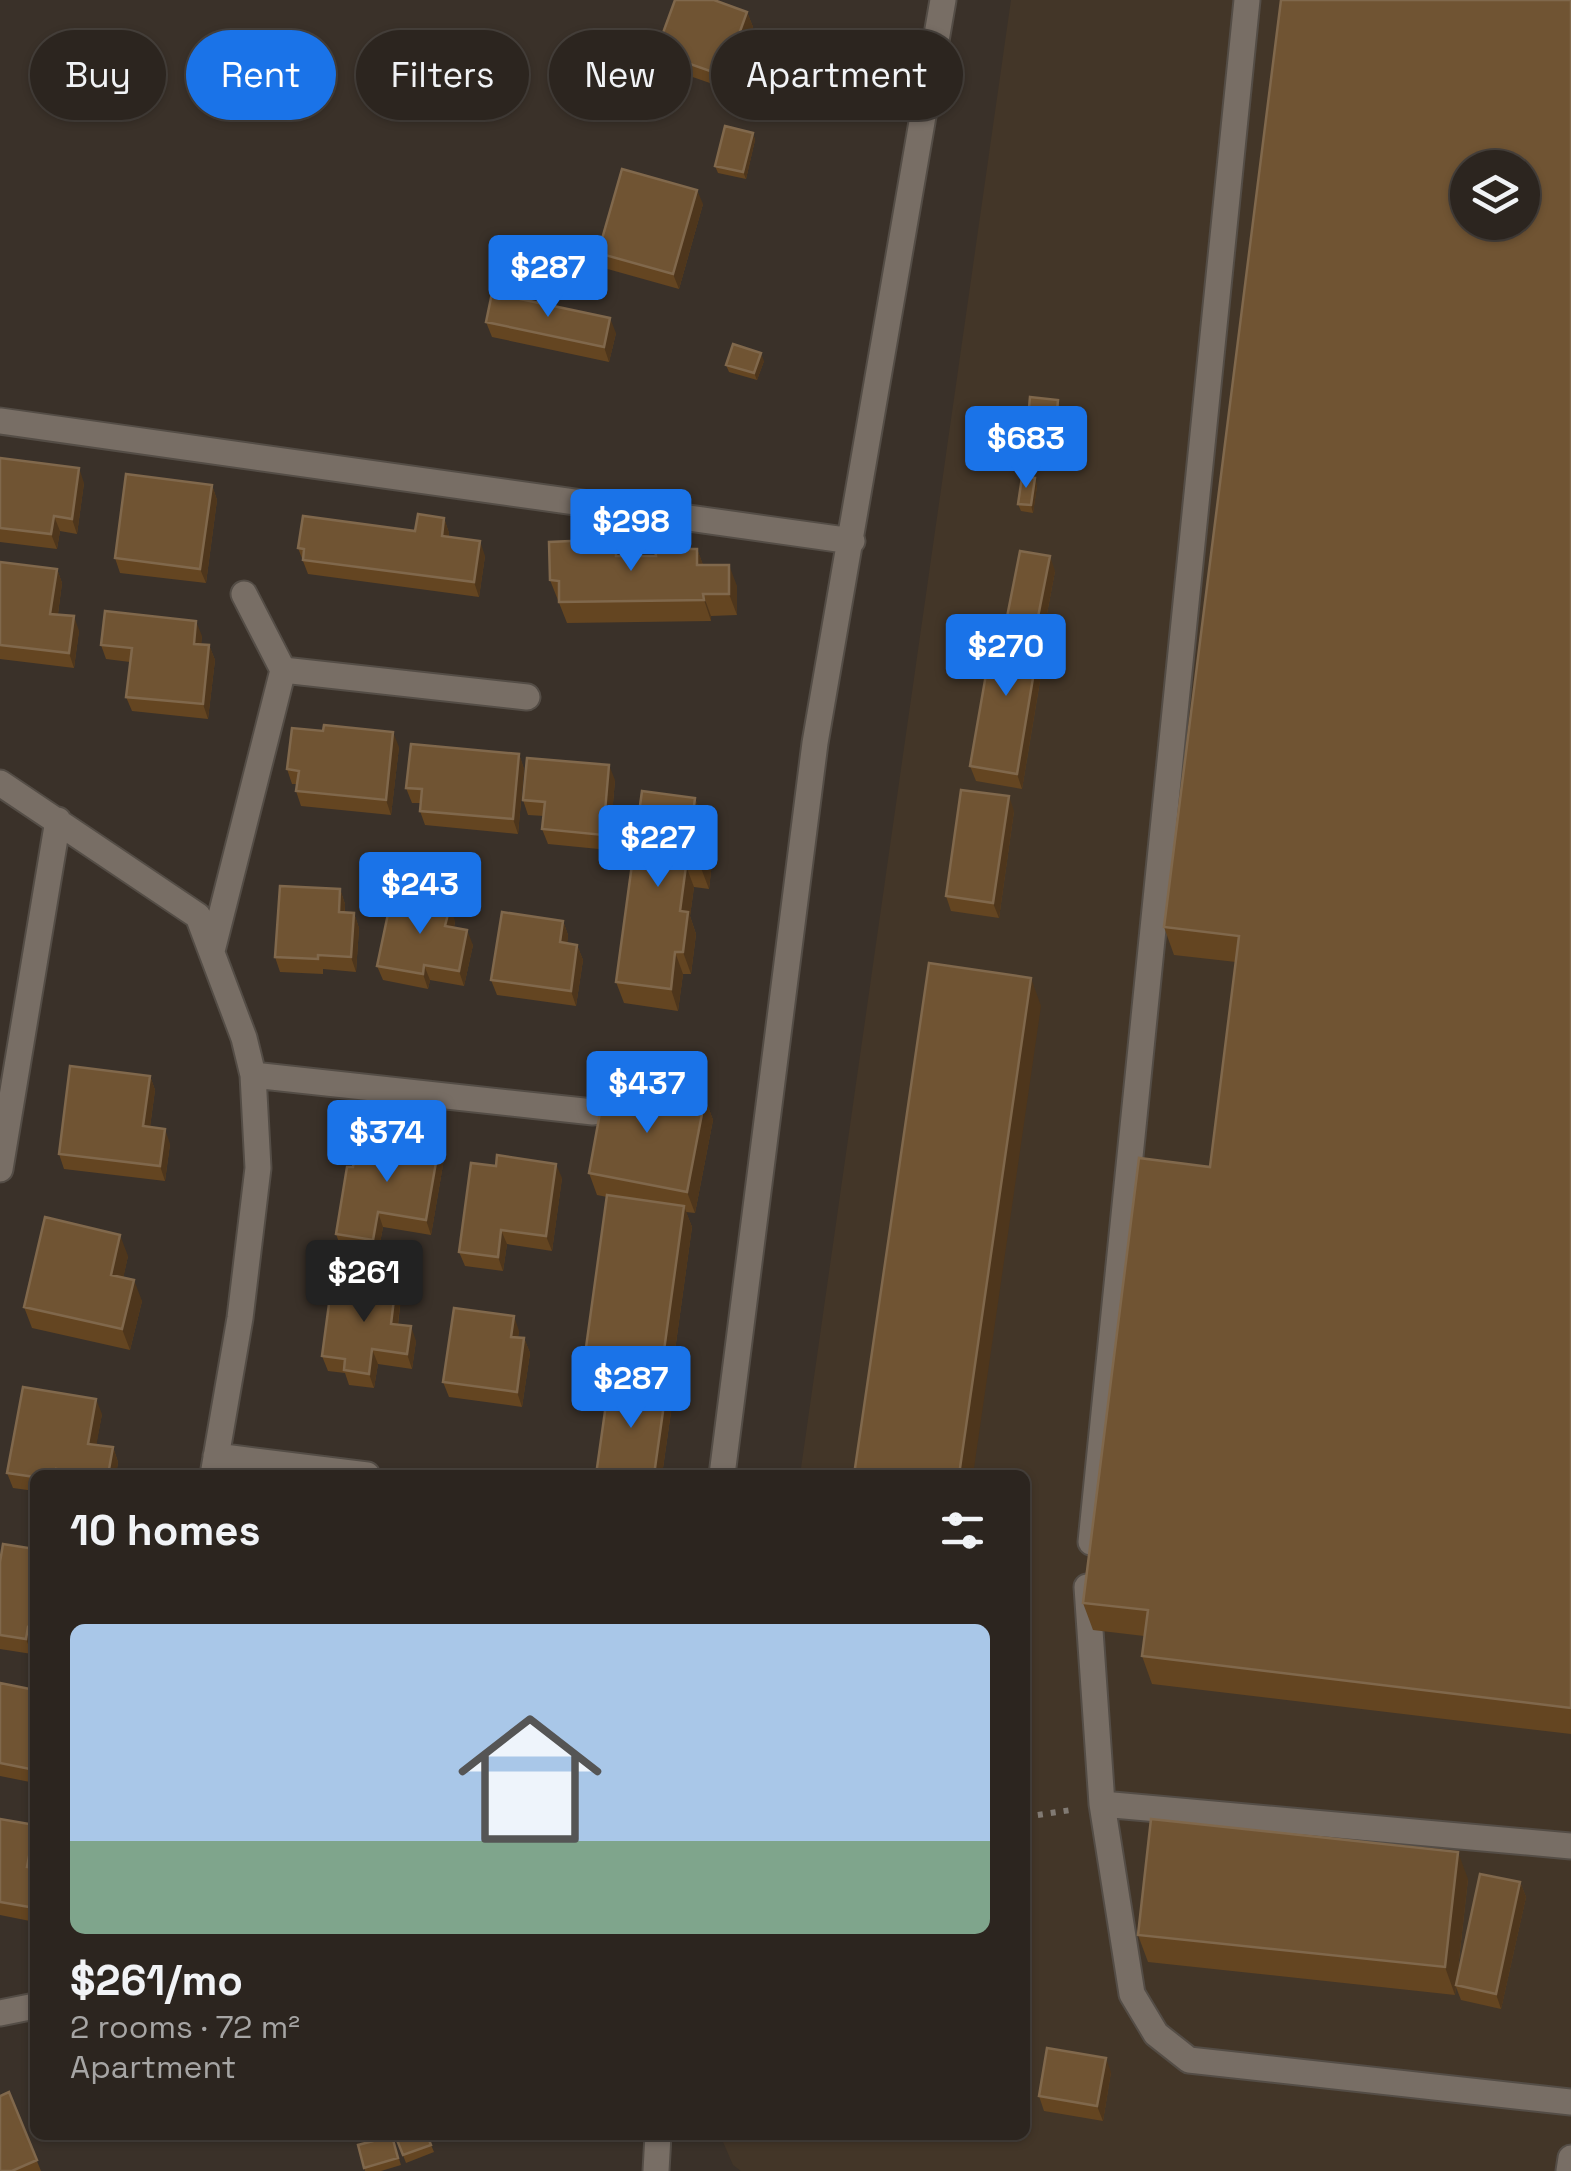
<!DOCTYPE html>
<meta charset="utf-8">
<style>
:root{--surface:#2c251f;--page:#38312c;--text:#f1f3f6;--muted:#a6a5a4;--line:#48423d;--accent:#1a73e8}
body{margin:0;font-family:"Space Grotesk",sans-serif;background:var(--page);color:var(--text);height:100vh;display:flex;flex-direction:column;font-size:38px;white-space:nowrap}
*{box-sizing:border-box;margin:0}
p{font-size:32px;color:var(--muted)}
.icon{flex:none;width:55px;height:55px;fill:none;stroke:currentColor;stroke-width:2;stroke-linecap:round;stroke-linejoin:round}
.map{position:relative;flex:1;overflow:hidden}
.details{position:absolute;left:30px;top:1470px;width:1000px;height:670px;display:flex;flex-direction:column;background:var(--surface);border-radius:15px;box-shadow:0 2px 8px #0004,0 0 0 2px var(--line)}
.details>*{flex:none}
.hud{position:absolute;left:30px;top:30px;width:1000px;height:90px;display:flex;gap:20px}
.buttons{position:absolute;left:1450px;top:150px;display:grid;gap:20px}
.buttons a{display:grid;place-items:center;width:90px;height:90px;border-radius:50%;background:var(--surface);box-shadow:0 2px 8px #0004,0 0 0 2px var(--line);font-size:50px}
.price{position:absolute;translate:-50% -85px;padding:0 22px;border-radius:10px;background:var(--accent);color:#fff;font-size:32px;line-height:65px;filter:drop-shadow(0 2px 5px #0008)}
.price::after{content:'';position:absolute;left:50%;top:60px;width:30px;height:22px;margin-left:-15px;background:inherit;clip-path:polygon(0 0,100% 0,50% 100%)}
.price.on{background:#222;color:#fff}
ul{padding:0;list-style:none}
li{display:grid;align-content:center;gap:20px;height:530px;padding:0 40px}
li span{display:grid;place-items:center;height:310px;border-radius:15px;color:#555}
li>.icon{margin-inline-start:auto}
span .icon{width:180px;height:180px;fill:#fffc;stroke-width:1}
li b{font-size:42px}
h2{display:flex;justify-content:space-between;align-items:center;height:120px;padding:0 40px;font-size:42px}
.chip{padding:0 35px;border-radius:45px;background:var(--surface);box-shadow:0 2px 8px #0004,0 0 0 2px var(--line);font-size:35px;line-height:90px}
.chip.on{background:var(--accent);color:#fff}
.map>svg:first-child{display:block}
.built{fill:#433628;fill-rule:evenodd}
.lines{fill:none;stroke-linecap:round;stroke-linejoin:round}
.minor-casing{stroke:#544d46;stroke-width:29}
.path{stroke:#817a73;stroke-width:6;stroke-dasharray:5 8;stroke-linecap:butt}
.minor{stroke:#786e65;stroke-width:25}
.wall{fill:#644521}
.shaded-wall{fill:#4e361c}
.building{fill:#705433;stroke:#80684c;stroke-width:2.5;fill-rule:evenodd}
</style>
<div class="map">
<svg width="1571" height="2171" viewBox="0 0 1571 2171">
<rect width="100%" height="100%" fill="#3a3129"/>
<path class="built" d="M1011,0H1571V2171H741L733,2165L720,2135H1025V1475H800ZM1468,168H1522V222H1468Z"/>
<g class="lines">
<defs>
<path id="minor" d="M0,421L852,541
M283,670L527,697
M0,783L198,916L244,1038L253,1075L258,1168L240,1318L213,1475
M212,951L283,670L244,594
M253,1075L593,1112
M0,1169L58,820
M216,1456L367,1475
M722,1475L815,743L943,0
M1091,1542L1247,0
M1087,1587L1102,1804L1132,1994L1156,2034L1189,2060L1571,2102
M1102,1804L1571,1846
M0,2013L35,2006
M656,2171L658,2135
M1569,2171L1571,2158"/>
</defs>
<use href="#minor" class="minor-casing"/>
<path class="path" d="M1025,1817L1071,1810"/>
<use href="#minor" class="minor"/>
</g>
<path class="wall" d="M1571,0V1734L1152,1684L1142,1656L1144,1636L1093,1630L1083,1603L1210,1167L1236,962L1174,955L1164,927Z
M747,12L753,27L730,90L661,66L656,52Z
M753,133L755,140L746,179L718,173L715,166Z
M703,204L679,289L604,268L598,253Z
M486,322L616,333L609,362L492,337Z
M764,361L757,380L729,372L726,365Z
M1061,408L1058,430H1057L1058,456H1028L1025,448L1030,425L1028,419Z
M0,458L84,483L77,534L60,531L57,549L0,542Z
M1035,478L1037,486L1033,513L1021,511L1018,504Z
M212,485L217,500L206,583L120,573L115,558Z
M444,518L449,533V537L485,556L479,597L308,574L298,548L415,531Z
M697,549L703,565L737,586V615L711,616V621L567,623L550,580L622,556H656Z
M0,562L57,569L62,583L58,614L79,631L74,668L0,659Z
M1055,571L1043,635L1046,645L1022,789L976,781L970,766L1010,625L1007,617Z
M202,636L201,644L209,645L215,660L208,719L132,711L126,697L130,662L106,659L101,645Z
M399,747L391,815L301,806L296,791L297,784H292L287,769Z
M519,754L524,769L518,834L425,825L420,811V803H412L406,788Z
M615,780L609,850L548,844L542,829L544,816L528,815L523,800Z
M695,798L703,820L701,832L706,833L713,854L709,889L694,887L690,916L696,934L691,974H683L678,1011L624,1003L616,982Z
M1014,811L999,918L951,911L946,896Z
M340,889L345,904V913H354L359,928L356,972L323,969V974L280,972L275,957Z
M455,921L454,928L473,945L464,986L430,980L428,989L383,980L377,966Z
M563,921L568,935L567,943L577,945L583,960L576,1006L497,995L491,980Z
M150,1076L155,1090L150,1127L170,1144L165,1181L64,1169L59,1154Z
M705,1098L713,1120L695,1213L686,1212L692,1227L669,1394H667L672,1405L662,1475H596L609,1386L592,1384L584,1362L607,1197L597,1195L589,1173Z
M444,1159L431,1235L383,1227L378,1254L341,1248L336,1234Z
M562,1178L552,1251L507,1244L503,1271L465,1266L459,1252Z
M128,1256L123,1278L142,1301L130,1350L32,1328L24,1307Z
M402,1289L398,1325L416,1341L412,1369L378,1364L374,1388L349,1385L345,1373L328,1371L322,1356L372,1295Z
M519,1331L518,1337L524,1338L530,1353L522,1407L449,1397L443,1382Z
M102,1414L96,1445L113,1447L118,1462L116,1475H35V1491L13,1488L7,1473Z
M35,1549V1642H33L32,1654L0,1649V1562Z
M0,1683L35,1690V1783L0,1776Z
M0,1819L35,1825V1922L0,1915Z
M1468,1879L1457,1978L1520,1882L1526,1897L1501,2009L1461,2000L1456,1987L1455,1995L1148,1962L1138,1935Z
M1111,2072L1103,2121L1044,2111L1039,2096Z
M9,2092L41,2171H0Z
M355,2135H377L357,2142Z
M395,2135H427L434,2152L406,2163Z
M392,2136L401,2165L381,2171H365L358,2145Z"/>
<path class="shaded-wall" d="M747,12L753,27L730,90L724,76Z
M753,133L755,140L746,179L743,172Z
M697,190L703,204L679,289L673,274Z
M610,318L616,333L609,362L604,347Z
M761,353L764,361L757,380L754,373Z
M1058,400L1061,408L1058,430L1056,423Z
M1055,425L1058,432V456L1055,449Z
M79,468L84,483L77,534L72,519Z
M1035,478L1037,486L1033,513L1031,505Z
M212,485L217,500L206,583L200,569Z
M54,516L60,531L57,549L51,534Z
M444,518L449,533L447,551L442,536Z
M616,539L623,560L616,556Z
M480,541L485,556L479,597L474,582Z
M697,549L705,570L697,565Z
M1050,556L1055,571L1043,635L1046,645L1022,789L1017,774L1041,632L1037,622Z
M729,565L737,586V615L729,594Z
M57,569L62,583L56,628L50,614Z
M703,594L711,616V621L704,600Z
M74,616L79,631L74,668L69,653Z
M196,621L202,636L200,659L194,644Z
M209,645L215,660L208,719L203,704Z
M393,732L399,747L391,815L386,800Z
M519,754L524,769L518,834L513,819Z
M609,765L615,780L609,850L603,835Z
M1009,796L1014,811L999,918L993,903Z
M695,798L703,820L699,852L691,831Z
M706,833L713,854L709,889L701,868Z
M686,866L694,887L690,916L696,934L691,974L683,952L680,911Z
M340,889L345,904L344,927L339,912Z
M450,906L455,921L451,941L445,926Z
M354,913L359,928L356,972L351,957Z
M563,921L568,935L566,957L560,942Z
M467,930L473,945L464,986L459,971Z
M577,945L583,960L576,1006L571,991Z
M675,952L683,974L678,1011L671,989Z
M424,965L430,980L428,989L423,974Z
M1031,978L1041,1006L973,1475H959Z
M150,1076L155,1090L148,1141L143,1126Z
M705,1098L713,1120L695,1213L687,1192Z
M165,1129L170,1144L165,1181L160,1166Z
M439,1145L444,1159L431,1235L426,1220Z
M556,1164L562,1178L552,1251L546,1236Z
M684,1206L692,1227L669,1394L661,1372Z
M378,1212L383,1227L378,1254L373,1240Z
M501,1230L507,1244L503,1271L498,1257Z
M120,1235L128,1256L119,1297L111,1275Z
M397,1274L402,1289L396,1338L391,1324Z
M134,1280L142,1301L130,1350L122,1329Z
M514,1316L519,1331L516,1351L511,1337Z
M411,1326L416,1341L412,1369L407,1354Z
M524,1338L530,1353L522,1407L517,1392Z
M372,1349L378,1364L374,1388L369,1374Z
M666,1390L672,1405L662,1475H654Z
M96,1399L102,1414L94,1458L88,1444Z
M113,1447L118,1462L116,1475H108Z
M28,1627L33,1642L32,1654L26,1639Z
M35,1825V1867L32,1881L27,1867Z
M1458,1852L1468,1879L1455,1995L1445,1967Z
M1520,1882L1526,1897L1501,2009L1496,1994Z
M1106,2058L1111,2072L1103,2121L1097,2106Z"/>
<path class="building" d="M675,0H714L747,12L724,76L656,52Z
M1281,0H1571V1708L1142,1656L1148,1610L1083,1603L1139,1158L1210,1167L1239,936L1164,927ZM1468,168H1522V222H1468Z
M725,126L753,133L743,172L715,166Z
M622,169L697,190L673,274L598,253Z
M492,293L610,318L604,347L486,322Z
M733,344L761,353L754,373L726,365Z
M1030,397L1058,400L1056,423L1028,419Z
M1026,424L1055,425V449L1025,448Z
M0,458L79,468L72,519L54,516L51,534L0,528Z
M126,474L212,485L200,569L115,558Z
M1022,477L1035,478L1031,505L1018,504Z
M418,514L444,518L442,536L480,541L474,582L303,560L304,549L298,548L303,516L415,531Z
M616,539V556H656L655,549H697V565H729V594H703L704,600L559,602V581L550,580L549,542Z
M1020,551L1050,556L1037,622L1007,617Z
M0,562L57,569L50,614L74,616L69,653L0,645Z
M105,611L196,621L194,644L209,645L203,704L126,697L132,648L101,645Z
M995,623L1041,630L1017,774L970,766Z
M324,725L393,732L386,800L296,791L299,771L287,769L292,728L323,731Z
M411,744L519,754L513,819L420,811L422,789L406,788Z
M527,758L609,765L603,835L542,829L545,802L523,800Z
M961,790L1009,796L993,903L946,896Z
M642,791L695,798L691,831L706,833L701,868L686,866L680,911L688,912L683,952H675L671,989L616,982Z
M280,886L340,889L339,912L354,913L351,957L318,955V959L275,957Z
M392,895L450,906L445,926L467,930L459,971L424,965L423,974L377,966Z
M502,912L563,921L560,942L577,945L571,991L491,980Z
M929,963L1031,978L959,1475H854Z
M70,1066L150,1076L143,1126L165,1129L160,1166L59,1154Z
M606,1080L705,1098L687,1192L589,1173Z
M375,1135L439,1145L426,1220L378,1212L373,1240L336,1234L347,1167H353L356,1147L372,1150Z
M497,1155L556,1164L546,1236L501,1230L498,1257L459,1252L471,1163L496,1166Z
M607,1195L684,1206L661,1372L584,1362Z
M45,1217L120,1235L111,1275L134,1280L122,1329L24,1307Z
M376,1272L397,1274L391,1324L411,1326L407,1354L372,1349L369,1374L344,1370L345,1359L322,1356L331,1289L372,1295Z
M454,1308L514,1316L511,1337L524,1338L517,1392L443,1382Z
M609,1383L666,1390L654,1475H596Z
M23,1387L96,1399L88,1444L113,1447L108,1475H94L56,1469L55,1475H35V1477L7,1473Z
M3,1544L35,1549V1628L28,1627L26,1639L0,1635V1562Z
M0,1683L35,1690V1770L0,1763Z
M0,1819L35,1825L27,1867L35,1868V1908L0,1902Z
M1151,1819L1458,1852L1445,1967L1138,1935Z
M1480,1874L1520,1882L1496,1994L1456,1985Z
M1047,2048L1106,2058L1097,2106L1039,2096Z
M9,2092L37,2160L12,2171H0V2096Z
M395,2135H427L431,2145L403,2155Z
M392,2136L398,2158L364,2168L358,2145Z"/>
</svg>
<div class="buttons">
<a><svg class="icon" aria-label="layers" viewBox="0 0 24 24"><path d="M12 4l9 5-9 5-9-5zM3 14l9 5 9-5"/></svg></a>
</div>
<b class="price" style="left:548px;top:320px">$287</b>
<b class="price" style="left:1026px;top:491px">$683</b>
<b class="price" style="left:631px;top:574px">$298</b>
<b class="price" style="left:1006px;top:699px">$270</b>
<b class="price" style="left:658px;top:890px">$227</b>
<b class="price" style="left:420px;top:937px">$243</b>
<b class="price" style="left:647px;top:1136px">$437</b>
<b class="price" style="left:387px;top:1185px">$374</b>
<b class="price on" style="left:364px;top:1325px">$261</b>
<b class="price" style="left:631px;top:1431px">$287</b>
<div class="hud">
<a class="chip">Buy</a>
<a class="chip on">Rent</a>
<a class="chip">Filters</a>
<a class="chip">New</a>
<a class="chip">Apartment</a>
</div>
<section class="details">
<h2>10 homes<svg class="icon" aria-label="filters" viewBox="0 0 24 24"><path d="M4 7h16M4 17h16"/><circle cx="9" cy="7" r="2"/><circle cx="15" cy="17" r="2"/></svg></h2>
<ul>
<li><span style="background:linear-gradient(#a9c7e8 70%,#7fa58c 0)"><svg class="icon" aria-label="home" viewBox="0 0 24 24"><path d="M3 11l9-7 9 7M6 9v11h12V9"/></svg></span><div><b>$261/mo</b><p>2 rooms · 72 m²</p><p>Apartment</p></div></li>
</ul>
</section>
</div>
